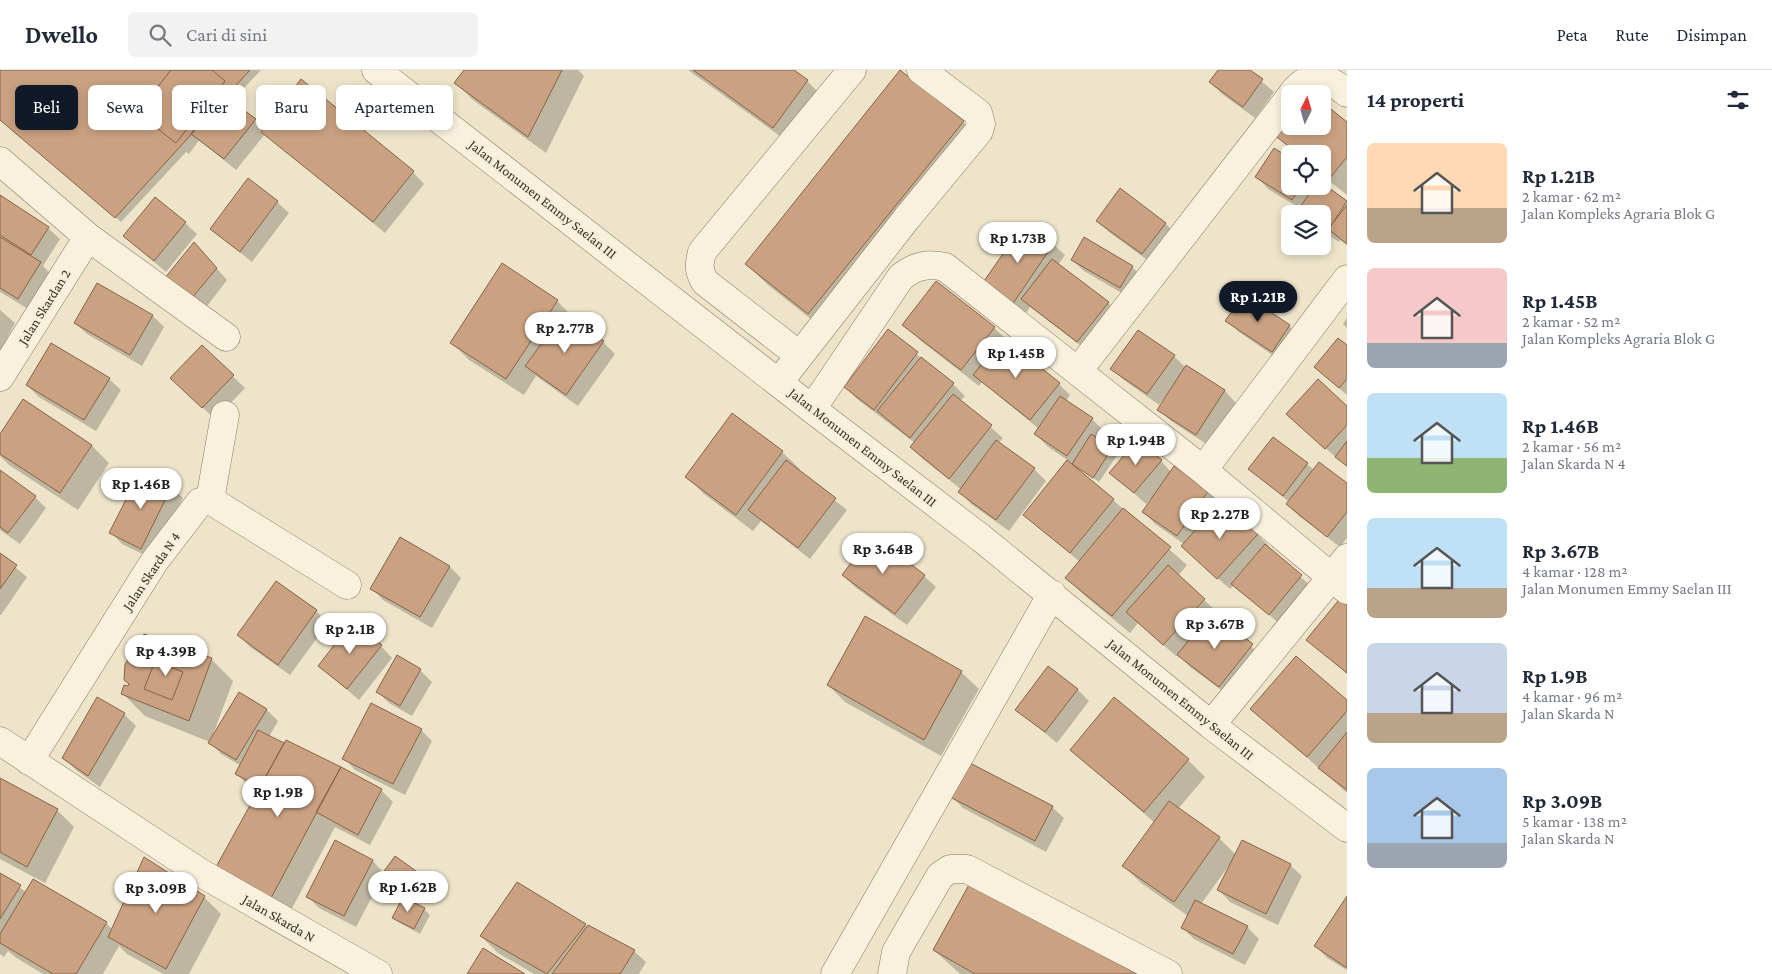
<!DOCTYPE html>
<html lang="id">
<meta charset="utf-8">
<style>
:root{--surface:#fff;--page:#f2f2f3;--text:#1f2937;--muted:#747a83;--line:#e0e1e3;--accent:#111827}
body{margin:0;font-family:"Crimson Pro",serif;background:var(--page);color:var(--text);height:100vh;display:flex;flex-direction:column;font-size:19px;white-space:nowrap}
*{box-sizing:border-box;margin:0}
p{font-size:16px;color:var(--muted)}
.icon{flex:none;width:28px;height:28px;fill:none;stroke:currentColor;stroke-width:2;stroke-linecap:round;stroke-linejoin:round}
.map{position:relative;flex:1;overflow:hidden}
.panel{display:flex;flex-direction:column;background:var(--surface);width:425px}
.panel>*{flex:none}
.hud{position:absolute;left:15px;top:15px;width:475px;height:45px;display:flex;gap:10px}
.needle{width:32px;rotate:5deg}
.tools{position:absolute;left:1281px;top:15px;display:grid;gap:10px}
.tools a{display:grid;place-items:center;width:50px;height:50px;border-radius:8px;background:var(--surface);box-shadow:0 2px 8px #0003;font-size:25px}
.price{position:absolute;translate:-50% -42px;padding:0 11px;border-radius:18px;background:#fff;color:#222;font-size:16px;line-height:32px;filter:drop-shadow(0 1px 2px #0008)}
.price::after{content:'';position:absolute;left:50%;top:30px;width:15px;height:11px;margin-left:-8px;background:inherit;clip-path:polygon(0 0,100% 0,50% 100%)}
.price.selected{background:var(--accent);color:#fff}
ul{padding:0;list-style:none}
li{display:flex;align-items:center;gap:15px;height:125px;padding:0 20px}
li span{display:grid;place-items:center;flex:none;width:140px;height:100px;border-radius:8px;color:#555}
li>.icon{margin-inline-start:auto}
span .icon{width:60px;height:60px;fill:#fffc;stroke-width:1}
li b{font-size:21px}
h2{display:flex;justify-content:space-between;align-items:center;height:60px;padding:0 20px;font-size:21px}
.tag{padding:0 18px;border-radius:8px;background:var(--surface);box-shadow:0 2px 8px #0003;font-size:18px;line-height:45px}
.tag.selected{background:var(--accent);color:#fff}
header{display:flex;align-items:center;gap:30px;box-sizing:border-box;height:70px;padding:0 25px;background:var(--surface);border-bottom:1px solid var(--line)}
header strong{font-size:24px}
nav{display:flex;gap:28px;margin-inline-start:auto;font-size:18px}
.search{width:350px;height:45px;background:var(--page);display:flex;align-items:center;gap:12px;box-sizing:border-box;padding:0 18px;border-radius:8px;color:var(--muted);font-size:19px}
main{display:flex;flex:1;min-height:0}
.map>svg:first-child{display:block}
.shadow{fill:#0003}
.building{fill:#caa282;stroke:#886246}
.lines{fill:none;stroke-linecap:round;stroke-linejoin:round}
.minor-casing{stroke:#8a775f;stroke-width:29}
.minor{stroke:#f8f1de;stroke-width:28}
.labels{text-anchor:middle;stroke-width:4.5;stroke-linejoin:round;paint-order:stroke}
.street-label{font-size:14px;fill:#3b2f22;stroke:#f5eeda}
</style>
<header>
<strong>Dwello</strong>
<div class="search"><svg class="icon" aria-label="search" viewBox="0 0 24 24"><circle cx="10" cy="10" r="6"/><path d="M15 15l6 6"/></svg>Cari di sini</div>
<nav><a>Peta</a><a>Rute</a><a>Disimpan</a></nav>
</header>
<main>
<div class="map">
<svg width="1347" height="904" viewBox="0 0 1347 904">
<rect width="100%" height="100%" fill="#ede4ca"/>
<path class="shadow" d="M0,0H261L231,32L265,60L413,102L424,114L385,163L265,64L236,100L199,70L189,84L186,82L121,152L0,49Z
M465,0H578L584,6L546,83L473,30L456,13Z
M688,0H791L807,11L824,28L791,74Z
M1219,0H1248L1274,22L1255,48L1222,24L1210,12Z
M901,2L963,52L985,74L831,265L768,215L746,194Z
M1347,53V125L1322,105V84H1296L1274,63L1290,56Z
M1290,90V116H1322V114L1347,132V175L1340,170L1339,172L1322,161V144L1300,138L1268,119L1257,107Z
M0,127L48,158L60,169L43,196L52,205L30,240L0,222Z
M277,132L289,143L252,192L211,159Z
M1097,151L1165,153L1177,165L1154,195L1109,162Z
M185,153L197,164L166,202L124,166Z
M194,173L227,210L204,240L178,220Z
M1053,174L1065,185L1058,195L1108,233L1120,244L1089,282L1030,237L1024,246L995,225Z
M1072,190L1132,197L1144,208L1132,229L1084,201Z
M936,213L994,258L1059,314L1070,325L1066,331L1092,349L1103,360L1097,369L1118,384L1099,412L1047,376L1036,364L1039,359L982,312L979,316L921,271L904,254Z
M557,231L574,248L572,251L603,272L615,284L578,336L536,306L524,325L469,290L452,273Z
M0,240L15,253L0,282Z
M153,246L164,257L142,296L87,264L75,253Z
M1347,248V258L1343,254Z
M1227,251L1289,256L1301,268L1284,293L1239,262Z
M888,261L953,314L965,326L960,331L1003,368L998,373L1034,399L1046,411L1009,461L971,434L960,422L962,420L923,389L911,377L915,373L857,329L845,317Z
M202,277L245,318L215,349L184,320Z
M1347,277V325L1315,297Z
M1174,286L1186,298L1225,321L1236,333L1208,375L1171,351L1159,340L1166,329L1164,328L1159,335L1124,310L1112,299Z
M109,309L121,320L96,361L39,327L27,315Z
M23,331L92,376L109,393L78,440L9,395L0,386V367Z
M1347,338V397L1299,355Z
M733,345L782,382L800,399L798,401L847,440L810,489L761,451L753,461L704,424L686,406Z
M1274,368L1314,400L1347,415V468L1340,477L1299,446L1287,434L1289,432L1250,399Z
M1161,391L1171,402L1208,421L1221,434L1222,433L1258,465L1269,476L1268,478L1313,518L1282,556L1234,515L1230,519L1194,487L1184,474L1155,454L1144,442L1152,429L1151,428L1146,434L1111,403Z
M0,402L35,427L46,438L20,474L0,460Z
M142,402L172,417L183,428L153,489L122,474L111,462Z
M1113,430L1187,495L1178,506L1216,541L1212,545L1264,587L1232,628L1190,597L1178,584L1176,586L1138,553L1130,563L1084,525L1067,508L1080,492L1025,445Z
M0,485L27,507L1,545H0Z
M450,497L461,508L432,558L383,530L372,518Z
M843,505L924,506L936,517L907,555L855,517Z
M277,513L316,541L328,553L290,605L250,577L239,565Z
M1347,530V604L1308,570Z
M381,576L392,588L359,630L319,596Z
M140,579L211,589L233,611L214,662L267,640L278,651L269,667L340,698L381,720L393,732L370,775L335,757L289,844L235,814L259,721L248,715L237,704L241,696L221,684L210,672L145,646L123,624L129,618L143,581Z
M397,587L420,600L432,612L412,646L389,633L377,621Z
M961,602L979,619L941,686L845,632L828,615Z
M1077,619L1089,631L1057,673L1017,640Z
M1347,632V723L1252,639Z
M124,644L136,656L100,717L76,700L64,688Z
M421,660L432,671L405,725L355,700L344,688Z
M1071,680L1188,690L1205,707L1178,739L1219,768L1236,785L1290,795L1302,806L1278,855L1230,832L1219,820L1230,794L1201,834L1247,857L1259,869L1245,895L1194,869L1182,857L1188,846L1141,813L1124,796L1155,753Z
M0,710L57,740L74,757L45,813L0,789Z
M952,727L1052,737L1064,748L1046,782L963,738Z
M336,772L373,791L384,803L429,812L434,818L423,833L384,804L356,857L319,838L307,826Z
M0,804L26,822L106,853L113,860L204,827L221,844L189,904H163L127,884L119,876L103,904H43L15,887L8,881L4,887L0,884Z
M517,814L588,857L634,881L646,892L639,904H534L498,883L481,866Z
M1347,828V900L1327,888L1316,876Z
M424,839L430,845L420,864L400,853L394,847Z
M934,880L1134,904H960Z"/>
<path class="building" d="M0,0H250L115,148L0,50Z
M171,0H212L225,11L176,73L137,43Z
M464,0H562L528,67L454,13Z
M693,0H794L808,10L773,58Z
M900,0L964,51L808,244L745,194Z
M1218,0H1250L1263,9L1243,37L1209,12Z
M301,9L414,101L373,152L261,62Z
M221,23L256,49L224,89L191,64Z
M1322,32L1347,52V87L1329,109L1322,103V84H1298L1272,63L1290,41V56H1322Z
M1274,78L1290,88V116H1301L1292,130L1255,107Z
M248,108L278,131L240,182L210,159Z
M1322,113L1347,131L1327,162L1322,159V144H1302L1297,141L1315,116H1322Z
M1120,118L1166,153L1142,184L1096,151Z
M0,125L49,157L31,185L0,165Z
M155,127L186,152L154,191L123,166Z
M1347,135V174L1328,159Z
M1025,152L1054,173L1012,235L982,214Z
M0,167L41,192L18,229L0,218Z
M1084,167L1133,196L1120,218L1071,190Z
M194,172L217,198L191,229L165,208Z
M1052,189L1109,232L1077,272L1021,229Z
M502,193L558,230L506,309L450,273Z
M936,211L995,257L961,300L902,255Z
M97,213L153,245L130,285L74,253Z
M1244,224L1290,255L1272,282L1225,251Z
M564,243L604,271L566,325L525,296Z
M888,259L918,282L874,340L844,317Z
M1138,260L1175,285L1147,324L1110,299Z
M1003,267L1060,313L1030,350L973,305Z
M1338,268L1347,275V309L1339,318L1314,297Z
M51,273L110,308L84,350L26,315Z
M202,275L234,305L202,338L170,308Z
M921,287L954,313L910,368L877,341Z
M1186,295L1225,320L1196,365L1157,340Z
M1318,309L1347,336V355L1325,379L1286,344Z
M953,324L992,355L949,409L910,377Z
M1060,326L1093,348L1067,386L1034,364Z
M23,329L92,375L60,423L0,384V364Z
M732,343L783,381L736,445L685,407Z
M1091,364L1113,377L1093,408L1072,394Z
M1273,367L1308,393L1283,426L1248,399Z
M996,370L1035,398L996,450L958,422Z
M1137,370L1162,390L1134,423L1109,403Z
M1347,371V396L1335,387Z
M786,390L836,428L798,478L748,440Z
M1067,390L1114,429L1070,483L1023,445Z
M1319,392L1347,413V442L1327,467L1286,434Z
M1174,396L1209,420L1177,466L1142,442Z
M0,400L36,426L8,463L0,457Z
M141,400L172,416L141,479L109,463Z
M1222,431L1258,464L1217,509L1181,476Z
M1123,438L1171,477L1112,546L1065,508Z
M872,465L925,505L895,544L842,505Z
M400,467L450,496L420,547L370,519Z
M1265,474L1302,505L1269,545L1231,514Z
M0,483L17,495L0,519Z
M1168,495L1205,529L1163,575L1126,542Z
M276,511L317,540L278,595L237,565Z
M1343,525L1347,528V603L1306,570Z
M1211,542L1253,574L1219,617L1177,585Z
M865,546L962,601L924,670L827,615Z
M352,552L382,575L347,619L318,596Z
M144,564L212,588L189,651L121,624L124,615L128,616L129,614L124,610L125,594L134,582L141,583L142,580L139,579Z
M397,585L421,599L400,636L376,622Z
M1296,586L1347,630V641L1307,687L1250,639Z
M155,591L183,602L172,630L144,619Z
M1048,596L1078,619L1045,662L1015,640Z
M239,622L267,639L236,690L208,673Z
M97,627L125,643L88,706L62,688Z
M1114,627L1189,689L1144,742L1070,680Z
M371,633L422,659L393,714L342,689Z
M258,660L284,673L260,717L235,704Z
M1347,662V720L1318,698Z
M286,670L341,697L271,828L216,797Z
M968,692L1053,736L1035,771L950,727Z
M341,697L382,719L358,765L316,742Z
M0,708L58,739L27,797L0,782Z
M1169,731L1220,767L1174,832L1122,796Z
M335,770L373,790L344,846L306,827Z
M1242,770L1291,794L1266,844L1217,820Z
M395,786L430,811L417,829L382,804Z
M144,787L205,826L166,899L108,867Z
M0,803L21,815L0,849Z
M33,809L107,852L76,904H53L0,873V864Z
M517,812L586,854L547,904L480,866Z
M970,813L1137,904H975L933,880Z
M1347,826V898L1314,876Z
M403,827L425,838L414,859L392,848Z
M1195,830L1248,856L1233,884L1181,858Z
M588,855L635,880L620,904H552Z
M483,878L525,904H467Z"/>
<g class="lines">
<defs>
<path id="minor" d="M376,0L812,339L981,468L1211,655L1347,758
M1292,24C1311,0 1326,6 1347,23
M0,91L88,167L226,267
M799,285L705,212C698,200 699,194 702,182L852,0
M1078,301L1290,27
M0,307L88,167
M779,312L907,148L979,61L981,54L978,43L921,0
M812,339L901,207C915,196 927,193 945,197L1203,400L1347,520
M1203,400L1347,209
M210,430L225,345
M1211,655L1347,488
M0,671L201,803L378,904
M29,691L154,492L200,432L210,430L347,515
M835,904L1052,524
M892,904L896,882L940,806L950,799H967L1168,904"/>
</defs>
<use href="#minor" class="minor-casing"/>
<use href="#minor" class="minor"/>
</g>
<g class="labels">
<g class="street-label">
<text transform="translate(543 129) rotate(38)" y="5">Jalan Monumen Emmy Saelan III</text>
<text transform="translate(44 237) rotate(-58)" y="5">Jalan Skardan 2</text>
<text transform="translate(863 377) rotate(38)" y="5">Jalan Monumen Emmy Saelan III</text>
<text transform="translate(151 501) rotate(-56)" y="5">Jalan Skarda N 4</text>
<text transform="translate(1181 629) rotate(39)" y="5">Jalan Monumen Emmy Saelan III</text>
<text transform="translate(279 848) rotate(30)" y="5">Jalan Skarda N</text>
</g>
</g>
</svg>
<div class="tools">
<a><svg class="needle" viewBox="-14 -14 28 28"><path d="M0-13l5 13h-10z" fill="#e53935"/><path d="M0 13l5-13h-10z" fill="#747a83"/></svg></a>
<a><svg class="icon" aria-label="locate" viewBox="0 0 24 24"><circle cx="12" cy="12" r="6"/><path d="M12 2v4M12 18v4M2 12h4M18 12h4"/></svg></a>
<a><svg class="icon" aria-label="layers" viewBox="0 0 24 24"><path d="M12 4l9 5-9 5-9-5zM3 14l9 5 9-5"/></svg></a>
</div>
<b class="price" style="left:1018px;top:194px">Rp 1.73B</b>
<b class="price selected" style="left:1258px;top:253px">Rp 1.21B</b>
<b class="price" style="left:565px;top:284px">Rp 2.77B</b>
<b class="price" style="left:1016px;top:309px">Rp 1.45B</b>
<b class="price" style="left:1136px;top:396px">Rp 1.94B</b>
<b class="price" style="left:141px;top:440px">Rp 1.46B</b>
<b class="price" style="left:1220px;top:470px">Rp 2.27B</b>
<b class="price" style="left:883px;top:505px">Rp 3.64B</b>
<b class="price" style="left:1215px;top:580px">Rp 3.67B</b>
<b class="price" style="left:350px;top:585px">Rp 2.1B</b>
<b class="price" style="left:166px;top:607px">Rp 4.39B</b>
<b class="price" style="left:278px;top:748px">Rp 1.9B</b>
<b class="price" style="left:408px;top:843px">Rp 1.62B</b>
<b class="price" style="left:156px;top:844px">Rp 3.09B</b>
<div class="hud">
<a class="tag selected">Beli</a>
<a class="tag">Sewa</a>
<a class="tag">Filter</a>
<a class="tag">Baru</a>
<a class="tag">Apartemen</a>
</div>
</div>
<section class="panel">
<h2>14 properti<svg class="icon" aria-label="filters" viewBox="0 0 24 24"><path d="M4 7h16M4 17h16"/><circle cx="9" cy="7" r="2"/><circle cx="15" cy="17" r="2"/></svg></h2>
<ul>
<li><span style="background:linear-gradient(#ffd9b3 65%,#b9a48a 0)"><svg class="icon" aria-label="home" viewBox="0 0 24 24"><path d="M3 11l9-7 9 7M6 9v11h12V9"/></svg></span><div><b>Rp 1.21B</b><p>2 kamar · 62 m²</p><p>Jalan Kompleks Agraria Blok G</p></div></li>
<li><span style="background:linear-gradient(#f6c9c9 75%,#9aa5b1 0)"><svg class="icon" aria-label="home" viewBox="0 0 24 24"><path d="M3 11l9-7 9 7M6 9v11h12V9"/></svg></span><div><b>Rp 1.45B</b><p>2 kamar · 52 m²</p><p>Jalan Kompleks Agraria Blok G</p></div></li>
<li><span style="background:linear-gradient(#bfe0f5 65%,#8fb573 0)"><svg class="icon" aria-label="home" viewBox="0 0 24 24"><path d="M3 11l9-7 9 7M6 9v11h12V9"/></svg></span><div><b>Rp 1.46B</b><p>2 kamar · 56 m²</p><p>Jalan Skarda N 4</p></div></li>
<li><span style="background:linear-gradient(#bfe0f5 70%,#b9a48a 0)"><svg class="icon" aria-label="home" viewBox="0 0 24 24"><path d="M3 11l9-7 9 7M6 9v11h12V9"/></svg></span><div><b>Rp 3.67B</b><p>4 kamar · 128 m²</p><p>Jalan Monumen Emmy Saelan III</p></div></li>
<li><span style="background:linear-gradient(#c9d6e8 70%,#b9a48a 0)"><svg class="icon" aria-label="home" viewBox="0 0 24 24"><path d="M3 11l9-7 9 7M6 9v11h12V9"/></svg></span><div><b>Rp 1.9B</b><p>4 kamar · 96 m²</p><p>Jalan Skarda N</p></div></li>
<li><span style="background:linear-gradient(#a9c7e8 75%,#9aa5b1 0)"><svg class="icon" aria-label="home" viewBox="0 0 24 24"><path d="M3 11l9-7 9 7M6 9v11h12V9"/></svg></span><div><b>Rp 3.09B</b><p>5 kamar · 138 m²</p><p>Jalan Skarda N</p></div></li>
</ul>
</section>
</main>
